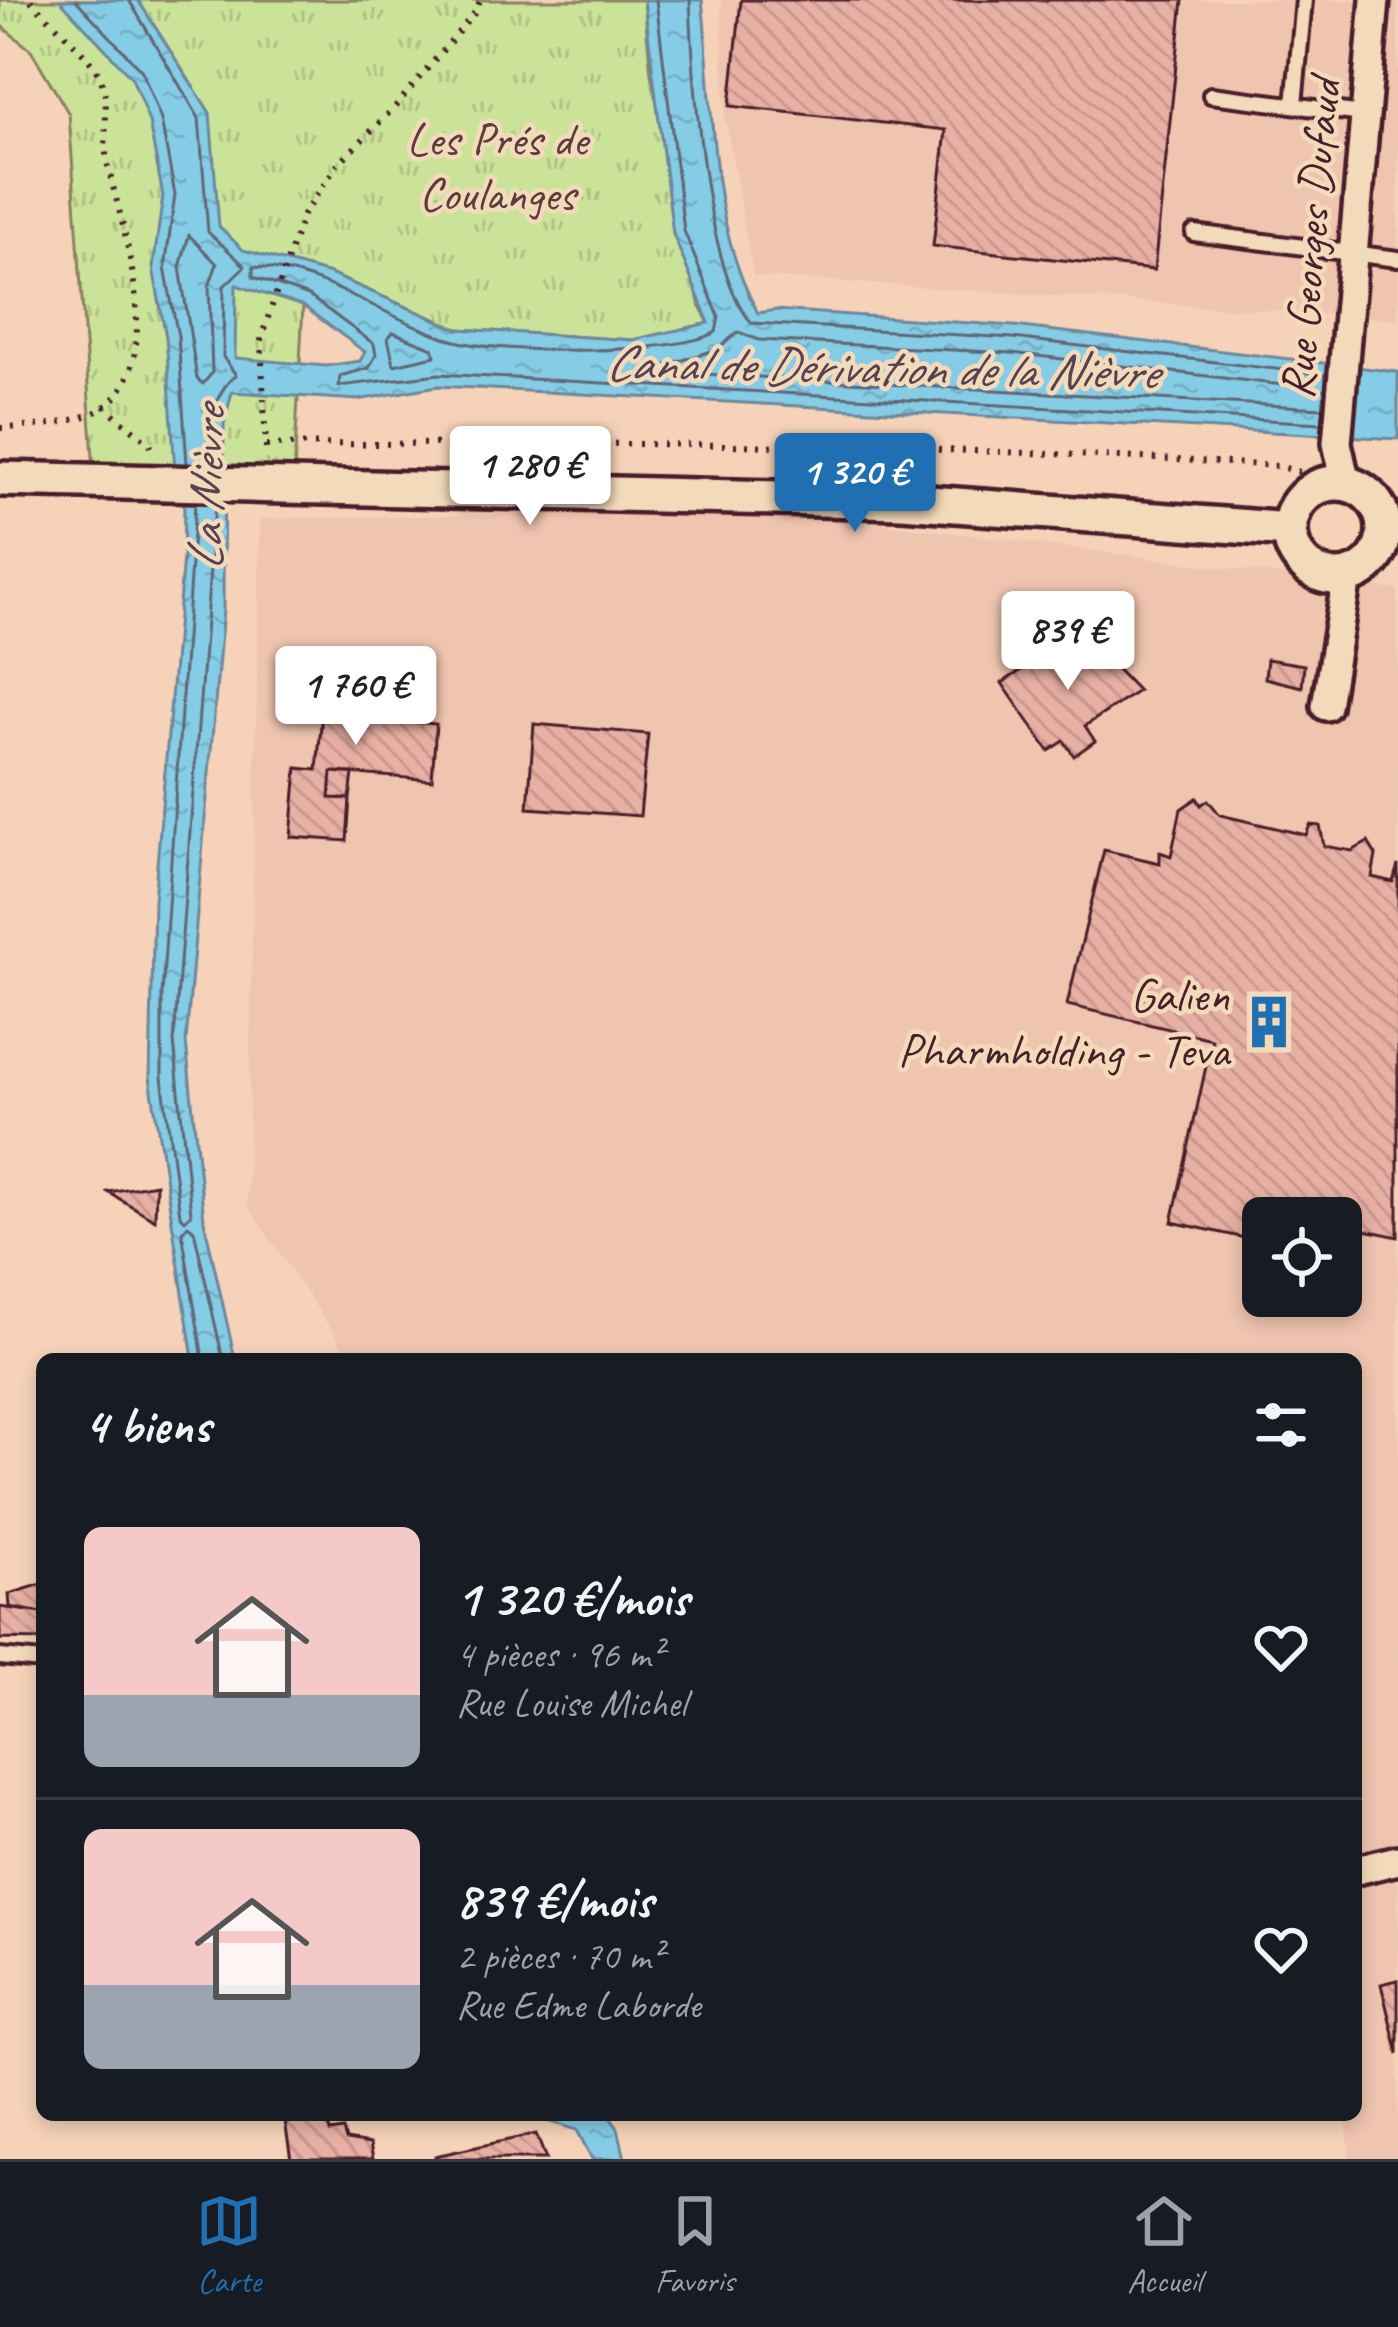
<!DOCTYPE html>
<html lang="fr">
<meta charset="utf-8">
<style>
:root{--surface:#171b24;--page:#242831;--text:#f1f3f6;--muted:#9ea1a6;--line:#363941;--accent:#1f6fb2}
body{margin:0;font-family:Caveat,sans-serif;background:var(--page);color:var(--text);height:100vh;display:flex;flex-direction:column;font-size:45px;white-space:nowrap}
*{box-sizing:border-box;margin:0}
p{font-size:39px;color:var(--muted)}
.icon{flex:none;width:66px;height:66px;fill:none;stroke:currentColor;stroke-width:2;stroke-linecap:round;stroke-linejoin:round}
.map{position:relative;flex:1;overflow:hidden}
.sheet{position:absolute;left:36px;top:1353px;width:1326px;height:768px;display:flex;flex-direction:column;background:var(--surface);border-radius:18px;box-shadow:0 6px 18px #0003}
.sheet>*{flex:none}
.buttons{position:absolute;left:1242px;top:1197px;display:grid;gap:24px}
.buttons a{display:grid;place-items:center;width:120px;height:120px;border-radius:18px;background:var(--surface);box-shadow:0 6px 18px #0003;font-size:60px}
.price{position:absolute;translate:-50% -102px;padding:0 27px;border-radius:12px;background:#fff;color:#222;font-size:39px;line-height:78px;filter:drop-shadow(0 3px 6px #0008)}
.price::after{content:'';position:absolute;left:50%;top:72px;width:36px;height:27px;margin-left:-18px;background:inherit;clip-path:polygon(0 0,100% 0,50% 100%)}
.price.selected{background:var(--accent);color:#fff}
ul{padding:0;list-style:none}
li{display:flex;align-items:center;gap:36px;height:300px;padding:0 48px}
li+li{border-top:3px solid var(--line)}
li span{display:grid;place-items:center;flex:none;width:336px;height:240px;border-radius:18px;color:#555}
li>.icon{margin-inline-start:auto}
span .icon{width:144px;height:144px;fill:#fffc;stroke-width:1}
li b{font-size:51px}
h2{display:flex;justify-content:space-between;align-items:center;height:144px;padding:0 48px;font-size:51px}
.tab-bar{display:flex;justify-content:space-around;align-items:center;height:168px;border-top:3px solid var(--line);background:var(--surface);font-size:33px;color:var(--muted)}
.tab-bar a{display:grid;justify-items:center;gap:6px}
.tab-bar .selected{color:var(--accent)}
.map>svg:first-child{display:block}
.built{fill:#efc5af;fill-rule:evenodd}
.grass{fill:url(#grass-tufts);stroke:#8a8162;stroke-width:3}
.water{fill:url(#water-ripples);stroke:#6d879b;stroke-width:3;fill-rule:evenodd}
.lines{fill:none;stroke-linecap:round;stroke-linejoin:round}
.shore{stroke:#626576;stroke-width:3}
.building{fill:url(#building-back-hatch);stroke:#4a1f2b;stroke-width:3}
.service-casing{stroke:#4a1f2b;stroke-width:22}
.minor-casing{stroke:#4a1f2b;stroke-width:36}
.tertiary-casing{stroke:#4a1f2b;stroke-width:42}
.path{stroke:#4a1f2b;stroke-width:6;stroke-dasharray:3 9;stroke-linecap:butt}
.service{stroke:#f3daba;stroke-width:14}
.minor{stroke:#f3daba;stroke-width:27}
.tertiary{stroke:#f3daba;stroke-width:33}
.labels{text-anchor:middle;stroke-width:9;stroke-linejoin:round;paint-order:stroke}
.park-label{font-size:48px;fill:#5d3c3c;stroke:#f3daba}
.street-label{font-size:48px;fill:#4a1f2b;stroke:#f3daba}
.poi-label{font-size:48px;fill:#4a1f2b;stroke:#f3daba;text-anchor:end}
.water-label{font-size:51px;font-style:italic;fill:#564250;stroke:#f3daba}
</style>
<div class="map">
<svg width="1398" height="2159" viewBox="0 0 1398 2159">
<defs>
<pattern id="grass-tufts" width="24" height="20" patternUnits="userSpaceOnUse" patternTransform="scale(3)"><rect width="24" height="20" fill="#cbe399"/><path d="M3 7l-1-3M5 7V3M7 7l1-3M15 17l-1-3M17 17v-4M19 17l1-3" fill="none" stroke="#b0c284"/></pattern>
<pattern id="water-ripples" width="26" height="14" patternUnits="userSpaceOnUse" patternTransform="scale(3)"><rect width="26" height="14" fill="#85cde6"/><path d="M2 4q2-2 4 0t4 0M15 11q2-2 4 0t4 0" fill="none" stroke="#74b0c5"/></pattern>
<pattern id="building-back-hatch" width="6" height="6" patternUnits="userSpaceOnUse" patternTransform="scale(3)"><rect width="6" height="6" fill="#e8b0a4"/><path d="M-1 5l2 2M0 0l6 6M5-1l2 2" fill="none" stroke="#c8978d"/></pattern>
</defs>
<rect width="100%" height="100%" fill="#f6d3b8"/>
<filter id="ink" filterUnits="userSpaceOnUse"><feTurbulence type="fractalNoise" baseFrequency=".00833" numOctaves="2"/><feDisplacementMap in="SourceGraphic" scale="24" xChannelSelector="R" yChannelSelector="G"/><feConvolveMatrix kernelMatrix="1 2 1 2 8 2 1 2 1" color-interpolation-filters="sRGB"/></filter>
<g filter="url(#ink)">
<path class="built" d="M721,0H1398V319L753,276L725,117Z
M768,509L1398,590V2159H1350L1346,2115H1356V1359H351L247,1205L260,519ZM1263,1218H1341V1296H1263Z"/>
<path class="grass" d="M0,0H644L651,74L699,303L709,324L633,340L458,329L330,274L303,306L294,473L94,472L69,114L31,50L0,25Z"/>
<path class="water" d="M60,0H138L210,113L219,226L243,250L330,274L458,329L633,340L709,323L673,234L644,0H702C714,102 707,221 758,313L776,310L1014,326L1398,372V439L438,386L358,400L232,392L224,424L223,610L186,1042L204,1220L235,1359H193L150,1077L154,900L183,557L184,505L175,470L166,337L153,268L163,196L149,122L132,78ZM236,285L303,306L365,352L360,361L326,366L235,358Z
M527,2115H608L618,2128L625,2159H592L577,2130Z"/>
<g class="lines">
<path class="shore" d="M76,0L142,71L161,120L175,195L165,268L178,336L187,464
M129,0L199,118L208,232L245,266L224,286L223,357L236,375C208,397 212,431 215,465
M656,0L684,231L719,317L716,332C675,356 498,354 452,340C386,319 323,269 253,267V277L309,296L374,344L376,355L369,368L340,376L339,386L439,374L1322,423
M690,0C693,74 704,271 752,323L1013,338L1326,375
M189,235L217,264L209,286L212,373L203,384L197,379L180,267Z
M393,332L433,348L435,356L394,365L388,338Z
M1323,408L703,374L671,371L667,365L718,349L738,332L759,340L1012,353L1325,390
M195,503L162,995V1077L180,1215L185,1220L191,1214L174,1041L215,504
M203,1359L182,1232L188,1225L194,1230L223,1359"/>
</g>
<path class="building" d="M741,0H1183L1154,270L933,246L946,130L730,106Z
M1052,630L1105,657L1138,691L1085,726L1095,741L1074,756L1064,741L1049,751L1002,683L1046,654Z
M327,657L382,661L377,719L436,724L432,780L332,772L330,798L350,799L347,841L291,837L297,768L317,770Z
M1267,659L1304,665L1302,687L1265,678Z
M534,724L648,734L640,816L528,808Z
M332,772L353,773L350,799L330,798Z
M1197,798L1201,805L1208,800L1220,815L1306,835L1310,825L1320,826L1324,846L1352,851L1368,842L1376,855L1372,877L1393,882L1398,865V1237L1341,1225V1218H1263V1242L1172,1222L1212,1039L1067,1005L1104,850L1160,863V852L1171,856L1181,809Z
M156,1184L155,1220L108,1192Z
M42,1584V1613L10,1607L9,1594Z
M0,1607L42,1613V1640L0,1639Z
M1398,1980V2054L1381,1984Z
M284,2115H326L330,2132L343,2130L346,2140L370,2144L373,2159H291Z
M536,2134L546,2159H435V2156Z"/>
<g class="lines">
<defs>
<path id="service" d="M1211,95L1363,114
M1294,105L1304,0
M1194,233L1398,259
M0,1657L42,1661"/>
<path id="minor" d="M1346,484L1337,443L1375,0
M1326,706L1347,577
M1356,1870L1398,1860"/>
<path id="tertiary" d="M0,479L902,501L1290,530
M1290 530a47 47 0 1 1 94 0a47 47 0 1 1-94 0Z"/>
</defs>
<use href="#service" class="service-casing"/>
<use href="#minor" class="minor-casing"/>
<use href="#tertiary" class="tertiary-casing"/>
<path class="path" d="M104,406L150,444L153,453
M0,428C30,427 63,425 91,414C174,381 122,227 108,166C100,133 115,96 94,67C77,43 50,21 30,0
M266,445C604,441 941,444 1278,466L1311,475
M266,449L261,338L303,215L338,164L394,108L477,10L480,0"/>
<use href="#service" class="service"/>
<use href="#minor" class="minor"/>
<use href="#tertiary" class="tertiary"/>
</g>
</g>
<defs>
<symbol id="building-bare" viewBox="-9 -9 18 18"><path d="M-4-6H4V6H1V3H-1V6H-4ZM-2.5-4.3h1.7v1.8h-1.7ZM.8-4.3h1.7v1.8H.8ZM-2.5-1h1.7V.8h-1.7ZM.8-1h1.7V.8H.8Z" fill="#1f6fb2" stroke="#f3daba" stroke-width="2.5" paint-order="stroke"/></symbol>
</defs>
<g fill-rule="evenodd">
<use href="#building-bare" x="1231" y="984" width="76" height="76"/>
</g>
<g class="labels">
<g class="park-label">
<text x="497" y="155">Les Prés de<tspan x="497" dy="55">Coulanges</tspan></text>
</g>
<g class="street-label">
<text transform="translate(1309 239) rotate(-85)" y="17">Rue Georges Dufaud</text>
</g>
<g class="poi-label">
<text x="1229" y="1011">Galien<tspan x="1229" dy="55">Pharmholding - Teva</tspan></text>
</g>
<g class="water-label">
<text transform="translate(881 366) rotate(1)" y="18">Canal de Dérivation de la Nièvre</text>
<text transform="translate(205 489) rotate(-89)" y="18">La Nièvre</text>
</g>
</g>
</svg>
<div class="buttons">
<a><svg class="icon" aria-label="locate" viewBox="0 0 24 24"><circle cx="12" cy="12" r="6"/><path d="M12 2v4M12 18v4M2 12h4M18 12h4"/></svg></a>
</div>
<b class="price" style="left:530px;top:528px">1 280 €</b>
<b class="price selected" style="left:855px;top:535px">1 320 €</b>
<b class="price" style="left:1068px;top:693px">839 €</b>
<b class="price" style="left:356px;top:748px">1 760 €</b>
<section class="sheet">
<h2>4 biens<svg class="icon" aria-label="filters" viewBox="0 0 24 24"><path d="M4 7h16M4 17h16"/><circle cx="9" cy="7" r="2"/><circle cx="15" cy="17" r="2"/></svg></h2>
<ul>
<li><span style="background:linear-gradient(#f6c9c9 70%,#9aa5b1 0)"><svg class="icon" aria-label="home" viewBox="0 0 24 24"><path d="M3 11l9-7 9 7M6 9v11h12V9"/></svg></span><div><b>1 320 €/mois</b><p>4 pièces · 96 m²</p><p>Rue Louise Michel</p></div><svg class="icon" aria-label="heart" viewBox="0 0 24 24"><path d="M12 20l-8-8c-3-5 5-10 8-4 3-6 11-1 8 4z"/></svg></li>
<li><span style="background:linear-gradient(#f6c9c9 65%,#9aa5b1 0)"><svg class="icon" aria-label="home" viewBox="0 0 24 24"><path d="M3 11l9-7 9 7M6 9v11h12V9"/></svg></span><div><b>839 €/mois</b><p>2 pièces · 70 m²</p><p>Rue Edme Laborde</p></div><svg class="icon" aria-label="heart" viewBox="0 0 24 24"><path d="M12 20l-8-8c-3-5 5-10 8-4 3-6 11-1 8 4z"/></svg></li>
</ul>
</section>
</div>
<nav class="tab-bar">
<a class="selected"><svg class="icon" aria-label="map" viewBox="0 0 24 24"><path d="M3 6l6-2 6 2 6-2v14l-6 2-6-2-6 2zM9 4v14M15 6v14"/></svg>Carte</a>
<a><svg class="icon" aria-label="saved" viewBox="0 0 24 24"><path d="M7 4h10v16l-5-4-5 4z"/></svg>Favoris</a>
<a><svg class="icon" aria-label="home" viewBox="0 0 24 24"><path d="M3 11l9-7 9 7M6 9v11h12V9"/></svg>Accueil</a>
</nav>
